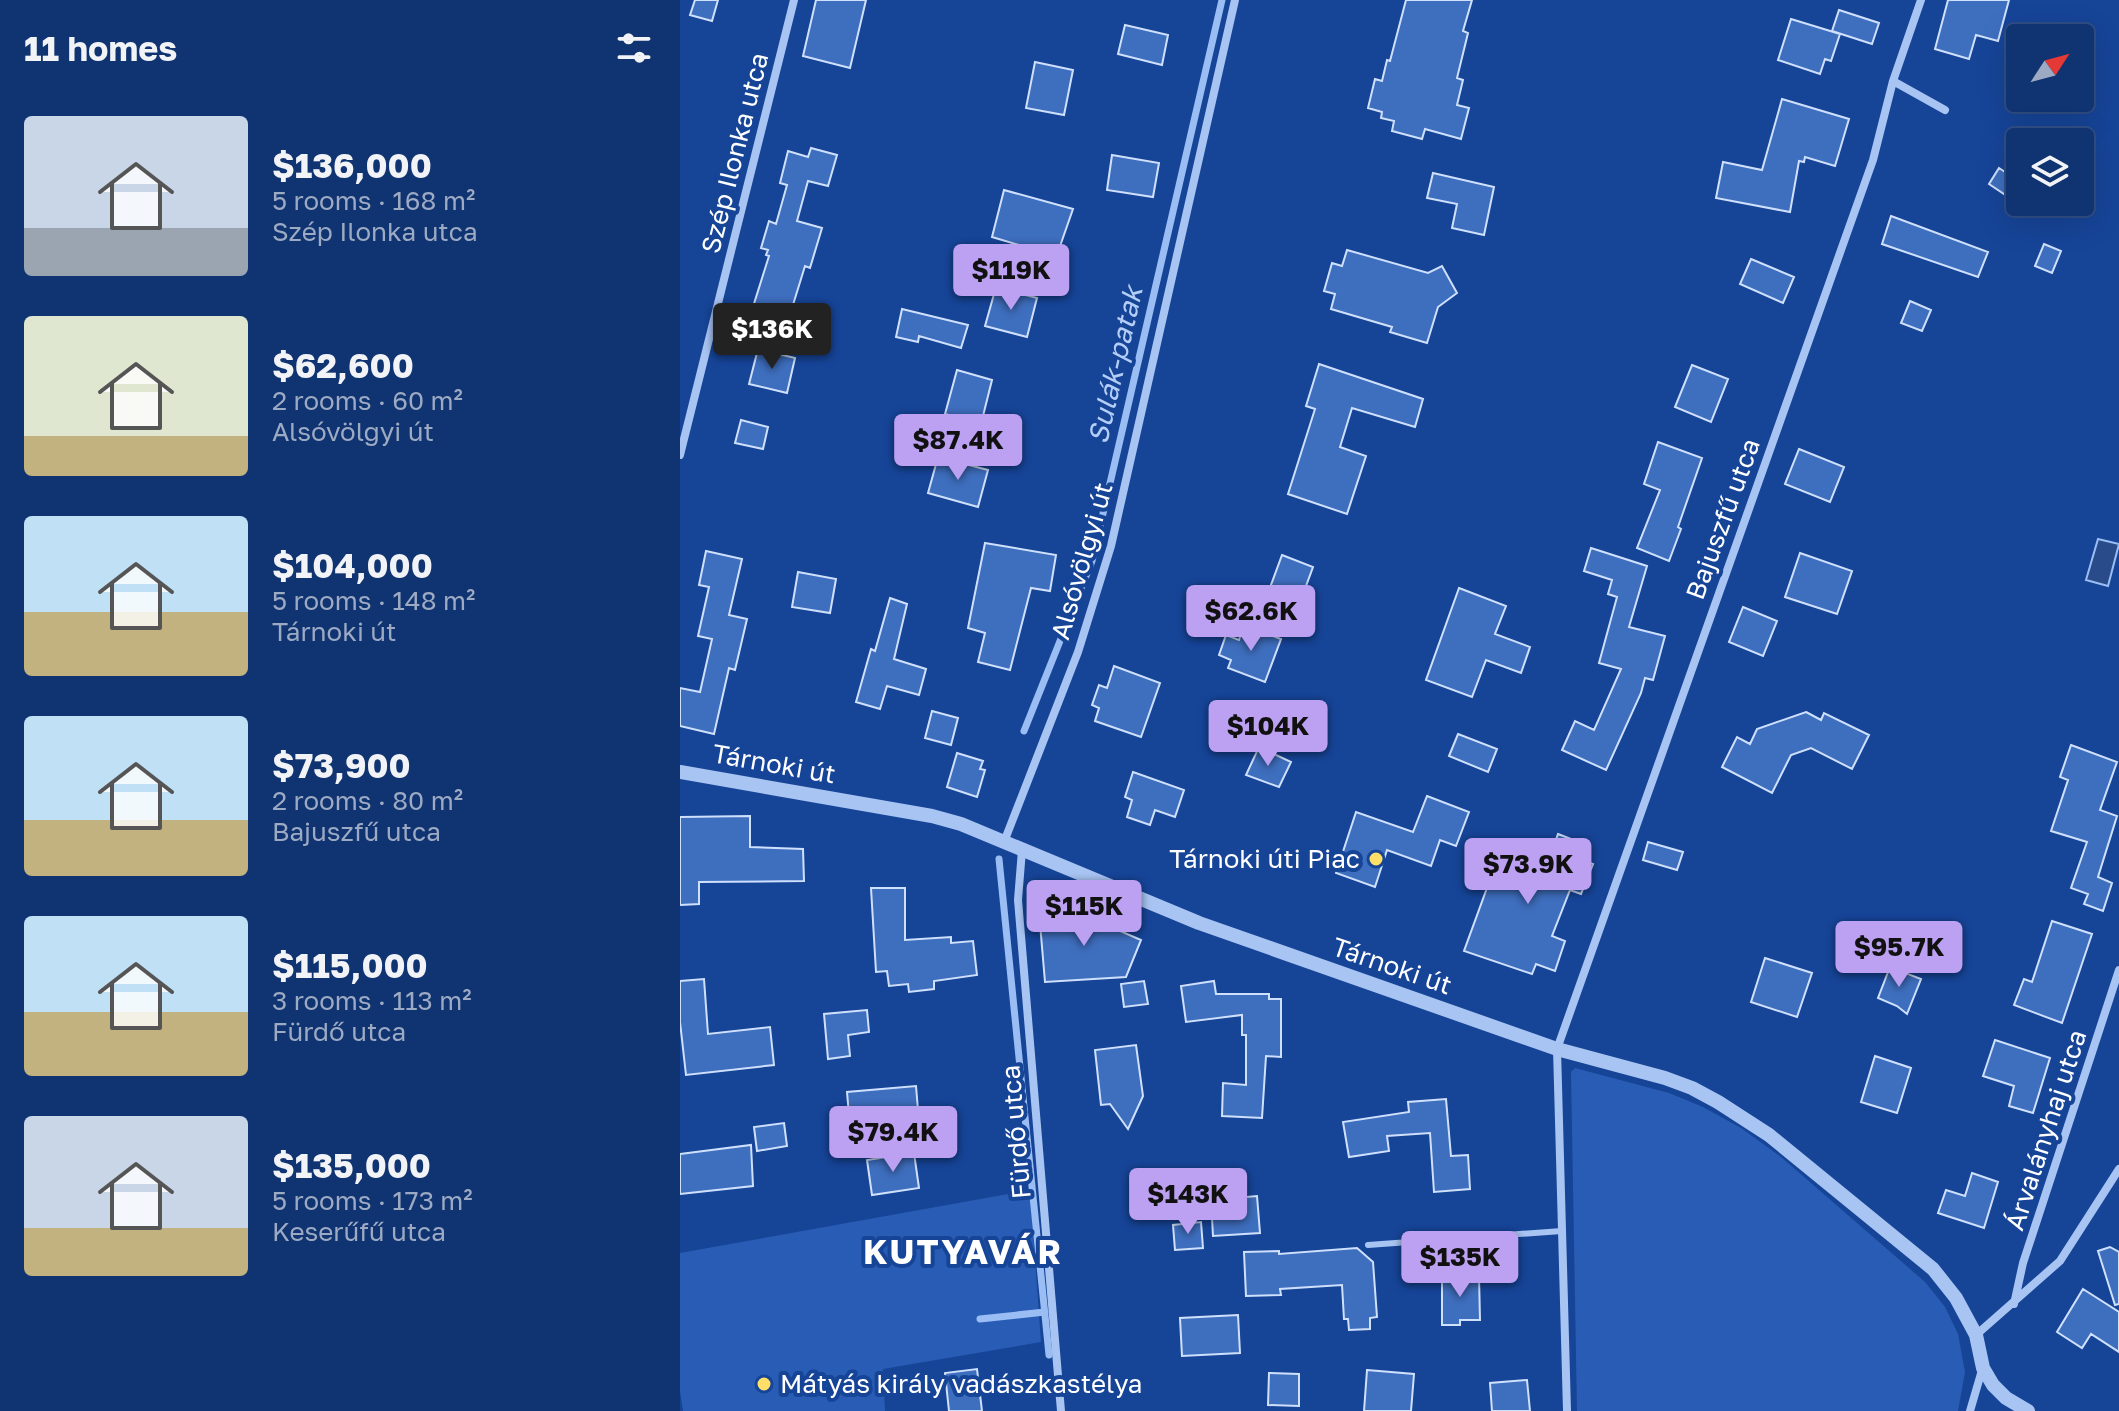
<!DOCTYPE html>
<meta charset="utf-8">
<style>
:root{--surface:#103371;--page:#193b76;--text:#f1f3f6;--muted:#9caac3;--line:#304e84;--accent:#bca0f2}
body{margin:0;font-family:"Golos Text",sans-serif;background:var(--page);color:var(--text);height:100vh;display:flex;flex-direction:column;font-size:30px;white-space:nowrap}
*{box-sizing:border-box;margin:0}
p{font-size:26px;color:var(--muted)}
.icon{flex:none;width:44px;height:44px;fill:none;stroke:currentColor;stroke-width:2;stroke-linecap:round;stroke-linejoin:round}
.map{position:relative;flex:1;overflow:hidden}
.panel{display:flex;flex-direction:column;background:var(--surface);width:680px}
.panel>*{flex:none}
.needle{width:52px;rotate:54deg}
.fabs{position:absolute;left:1326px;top:24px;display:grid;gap:16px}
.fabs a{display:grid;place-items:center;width:88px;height:88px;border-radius:8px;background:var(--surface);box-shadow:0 8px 32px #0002,0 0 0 2px var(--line);font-size:40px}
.price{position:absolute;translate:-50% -68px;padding:0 18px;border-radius:8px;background:var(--accent);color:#111;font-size:26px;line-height:52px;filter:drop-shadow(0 2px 4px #0008)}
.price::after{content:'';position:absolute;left:50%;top:48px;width:24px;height:18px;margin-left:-12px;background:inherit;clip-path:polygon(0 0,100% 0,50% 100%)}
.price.selected{background:#222;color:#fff}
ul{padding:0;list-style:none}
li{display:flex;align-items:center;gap:24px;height:200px;padding:0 24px}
li span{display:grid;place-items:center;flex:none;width:224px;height:160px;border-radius:8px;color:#555}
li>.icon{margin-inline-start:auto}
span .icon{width:96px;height:96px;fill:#fffc;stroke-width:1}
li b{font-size:34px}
h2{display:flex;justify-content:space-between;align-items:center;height:96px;padding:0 24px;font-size:34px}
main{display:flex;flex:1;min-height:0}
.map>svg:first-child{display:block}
.green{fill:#295db5}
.water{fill:#294b89;stroke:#9abdf4;stroke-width:2}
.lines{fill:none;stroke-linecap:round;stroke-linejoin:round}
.stream{stroke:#9abdf4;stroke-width:7}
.building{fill:#3e6ebe;stroke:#cfe0fc;stroke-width:2}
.service{stroke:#a8c4f2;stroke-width:6}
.minor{stroke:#a8c4f2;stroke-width:8}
.tertiary{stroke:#a8c4f2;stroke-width:14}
.poi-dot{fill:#ffdf68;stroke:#164497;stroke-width:3}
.labels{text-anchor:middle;stroke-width:8;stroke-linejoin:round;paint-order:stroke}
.street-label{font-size:26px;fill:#fff;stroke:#164497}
.poi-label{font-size:26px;fill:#fff;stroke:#164497;text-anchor:end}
.water-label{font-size:28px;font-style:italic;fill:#b4cef8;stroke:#164497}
.district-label{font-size:34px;font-weight:bold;letter-spacing:2px;fill:#fff;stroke:#164497}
</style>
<main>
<section class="panel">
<h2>11 homes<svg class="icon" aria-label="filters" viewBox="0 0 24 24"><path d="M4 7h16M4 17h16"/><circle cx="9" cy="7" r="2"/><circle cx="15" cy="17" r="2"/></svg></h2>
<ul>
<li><span style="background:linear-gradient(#c9d6e8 70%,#9aa5b1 0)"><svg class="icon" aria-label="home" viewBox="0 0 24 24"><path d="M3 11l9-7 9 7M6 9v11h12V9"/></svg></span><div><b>$136,000</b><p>5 rooms · 168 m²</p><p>Szép Ilonka utca</p></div></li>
<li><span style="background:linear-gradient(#dfe7d0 75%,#c2b280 0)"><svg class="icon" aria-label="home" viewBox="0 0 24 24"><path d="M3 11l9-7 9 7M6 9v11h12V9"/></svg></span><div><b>$62,600</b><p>2 rooms · 60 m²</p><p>Alsóvölgyi út</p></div></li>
<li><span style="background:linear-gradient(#bfe0f5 60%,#c2b280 0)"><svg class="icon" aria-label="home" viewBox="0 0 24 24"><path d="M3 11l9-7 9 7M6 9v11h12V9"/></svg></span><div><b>$104,000</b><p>5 rooms · 148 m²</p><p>Tárnoki út</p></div></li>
<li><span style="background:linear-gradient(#bfe0f5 65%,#c2b280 0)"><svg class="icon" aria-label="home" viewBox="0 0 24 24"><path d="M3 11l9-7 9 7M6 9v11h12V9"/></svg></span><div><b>$73,900</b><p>2 rooms · 80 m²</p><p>Bajuszfű utca</p></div></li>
<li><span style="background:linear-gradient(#bfe0f5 60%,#c2b280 0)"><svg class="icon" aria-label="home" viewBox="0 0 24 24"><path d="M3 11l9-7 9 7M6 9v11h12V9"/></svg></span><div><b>$115,000</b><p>3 rooms · 113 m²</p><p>Fürdő utca</p></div></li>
<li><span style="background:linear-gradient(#c9d6e8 70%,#c2b280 0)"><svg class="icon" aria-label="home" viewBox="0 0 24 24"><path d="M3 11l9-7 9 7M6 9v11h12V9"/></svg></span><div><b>$135,000</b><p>5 rooms · 173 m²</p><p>Keserűfű utca</p></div></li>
</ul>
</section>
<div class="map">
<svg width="1439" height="1411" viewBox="0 0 1439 1411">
<rect width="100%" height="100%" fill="#164497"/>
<path class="green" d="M895,1068L989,1093L1023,1107L1061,1128L1101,1157L1245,1282L1265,1307L1278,1334L1285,1372L1278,1411H897L891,1072Z
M350,1190L361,1342L203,1369L205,1411H3L0,1391V1253Z"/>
<path class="water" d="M1418,539L1439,544L1428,586L1406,580Z"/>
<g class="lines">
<path class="stream" d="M344,731L412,561L542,0
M319,859L369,1355
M300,1319L365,1312"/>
</g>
<path class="building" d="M15,0H38L32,21L10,15Z
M136,0H186L170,68L123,56Z
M726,0H792L783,31L788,33L777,78L783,80L777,105L789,108L781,139L745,129L742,139L712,131L714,121L701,118L702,112L688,108L695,79L702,81L707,60L710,61Z
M1268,0H1329L1318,41L1296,35L1289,59L1255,49Z
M1159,10L1199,23L1192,44L1152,31Z
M1111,19L1160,34L1151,61L1145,59L1140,74L1098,60Z
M445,25L488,35L482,65L438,54Z
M355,62L393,70L384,115L346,108Z
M1102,99L1169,119L1155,166L1125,157L1124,162L1119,161L1110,212L1036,198L1043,162L1082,170Z
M131,148L157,155L148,186L128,181L117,221L142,228L130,268L125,266L108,321L72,310L89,256L86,255L88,250L81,248L89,221L96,224L107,185L100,183L108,151L128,157Z
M432,155L479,163L473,197L427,190Z
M1319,168L1337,180L1327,196L1309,184Z
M753,173L814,187L804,235L772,228L777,204L747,198Z
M324,190L393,209L379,249L369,254L312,237Z
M1211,216L1308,252L1298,277L1202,244Z
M1364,244L1381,251L1372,273L1355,266Z
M667,250L748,273L762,266L777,293L758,307L747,343L710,332L712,327L651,309L655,294L644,291L652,263L662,266Z
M287,256L312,263L305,289L280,282Z
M1071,259L1114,277L1103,303L1060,284Z
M316,287L357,298L347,337L305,326Z
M1230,301L1251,310L1242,331L1221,323Z
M222,309L288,325L281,348L239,336L238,342L216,337Z
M78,349L115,358L107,393L69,384Z
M639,364L743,399L735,427L672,408L660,447L686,456L667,514L608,494L635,409L626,406Z
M1012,365L1048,379L1031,422L995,407Z
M277,370L312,380L301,424L265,414Z
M61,420L88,427L83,449L55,443Z
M978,442L1022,458L998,527L1001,529L989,561L957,548L980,490L964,484Z
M1119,449L1164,467L1150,502L1105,484Z
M258,457L308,470L298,507L248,493Z
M305,543L376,555L370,591L351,588L330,670L298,662L305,633L288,628Z
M911,548L967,566L949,627L985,636L973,680L965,678L961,693L926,770L882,750L895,721L914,730L941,669L919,663L937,597L928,594L932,580L904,571Z
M26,551L62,559L49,615L67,619L55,670L49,668L34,734L0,726V688L20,692L32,639L18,636L29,587L19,585Z
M1120,553L1172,571L1157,614L1105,597Z
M602,555L633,567L619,605L588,593Z
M118,572L156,579L150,613L112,607Z
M779,588L826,606L815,634L850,647L841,673L806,660L792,697L746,680Z
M210,598L227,604L214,659L246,669L239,695L207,686L200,709L176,702L191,649L195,651Z
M1063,607L1097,621L1083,656L1049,642Z
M564,625L601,639L585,682L548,668L551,660L539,655L546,635L559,640Z
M434,666L480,683L461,737L415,721L419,708L412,705L419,685L427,688Z
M252,711L278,718L271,745L245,738Z
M1126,712L1141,720L1144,713L1189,735L1172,769L1131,748L1111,755L1092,793L1042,767L1057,737L1070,744L1077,729Z
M778,734L817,749L808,772L769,756Z
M1391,745L1437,762L1420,810L1437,816L1418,877L1432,883L1423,911L1404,904L1408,894L1391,888L1407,842L1371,831L1388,780L1380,777Z
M579,747L611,762L599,787L566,775Z
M277,753L303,761L300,769L305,770L297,797L267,787Z
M453,772L504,790L495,817L475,810L470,825L447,817L452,800L445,797Z
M747,796L789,812L776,846L760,840L751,866L707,850L695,887L656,873L676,812L733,832Z
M70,816V847L123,849L124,881L19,882V904L0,905V817Z
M878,834L907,845L902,860L913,864L901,894L890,890L872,936L885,941L875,971L856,964L852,974L784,951L823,844L868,861Z
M968,842L1003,852L997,870L963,860Z
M191,888H225V940L271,937V943L293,941L297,975L254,981V989L229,992L228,984L209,986L207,971L196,972Z
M396,909L397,920L430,918L431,927L461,940L446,977L365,982L359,912Z
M1372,921L1412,934L1382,1023L1334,1005L1344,979L1352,982Z
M1085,958L1132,973L1117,1017L1071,1002Z
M1210,967L1241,979L1227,1014L1217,1006L1198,998Z
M24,979L28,1034L90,1027L94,1065L6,1075L0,1022V981Z
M464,981L468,1004L444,1007L441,984Z
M534,981L536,994H589V999H601V1057L586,1056L582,1118L542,1116L543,1083L566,1085V1035H562V1015L506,1022L501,986Z
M187,1010L189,1032L168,1035L170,1056L148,1059L144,1014Z
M1315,1040L1370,1058L1353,1113L1329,1106L1334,1086L1303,1076Z
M456,1045L463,1096L448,1129L430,1104L421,1105L415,1050Z
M1195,1056L1231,1068L1217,1113L1181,1102Z
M236,1086L239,1122L170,1127L167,1092Z
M766,1099L771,1156L788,1155L790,1189L754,1192L750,1133L707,1136L709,1151L669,1157L663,1122L729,1112L728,1102Z
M104,1123L107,1146L77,1151L74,1127Z
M71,1145L73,1186L0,1194V1154Z
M234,1153L239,1188L192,1195L187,1160Z
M1292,1173L1318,1182L1304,1228L1258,1213L1266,1190L1285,1196Z
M577,1196L580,1233L533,1236L531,1200Z
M521,1222L523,1248L495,1250L493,1225Z
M1430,1247L1439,1252V1304L1435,1305L1418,1251Z
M677,1248L693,1262L697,1317L690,1318V1329L669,1330L668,1319H664L662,1285L600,1289L601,1295L566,1296L564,1252L599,1251V1254Z
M762,1276H799L800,1320H780V1325H762Z
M1403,1289L1439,1312V1352L1411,1334L1402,1348L1377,1332Z
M558,1315L560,1353L502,1356L500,1318Z
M297,1369L302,1411H269L265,1373Z
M687,1370L734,1374L731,1411H684Z
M589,1373L619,1374V1406L588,1405Z
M847,1380L850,1411H812L810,1383Z"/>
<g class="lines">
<path class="service" d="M688,1245L882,1231"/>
<path class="minor" d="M1213,81L1265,110
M0,455L114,0
M324,842L398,652L431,546L555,0
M342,850L338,900L381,1411
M1334,1304L1343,1263L1439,970
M1296,1335L1380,1261L1439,1169
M887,1411L877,1049L1193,160L1213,81L1241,0
M1290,1411L1302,1370"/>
<path class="tertiary" d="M0,772L252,816L281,824L519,923L877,1049L985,1078L1012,1088L1038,1102L1089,1135L1253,1269L1276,1298L1296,1335L1303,1368L1313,1385L1326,1398L1348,1411"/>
</g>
<g class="poi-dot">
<circle cx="696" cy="859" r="8"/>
<circle cx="84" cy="1384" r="8"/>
</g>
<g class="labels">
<g class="street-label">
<text transform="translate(55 153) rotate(-76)" y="9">Szép Ilonka utca</text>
<text transform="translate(1043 519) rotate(-70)" y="9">Bajuszfű utca</text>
<text transform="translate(402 561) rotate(-74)" y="9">Alsóvölgyi út</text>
<text transform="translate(94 764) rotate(10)" y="9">Tárnoki út</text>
<text transform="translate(712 966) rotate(19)" y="9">Tárnoki út</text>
<text transform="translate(1366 1130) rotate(-72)" y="9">Árvalányhaj utca</text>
<text transform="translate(336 1132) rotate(-95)" y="9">Fürdő utca</text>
</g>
<g class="poi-label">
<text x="680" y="868">Tárnoki úti Piac</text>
<text x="100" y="1393" text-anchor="start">Mátyás király vadászkastélya</text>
</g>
<g class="water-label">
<text transform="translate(435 365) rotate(-77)" y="10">Sulák-patak</text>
</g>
<g class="district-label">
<text x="283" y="1264">KUTYAVÁR</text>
</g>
</g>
</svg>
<div class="fabs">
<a><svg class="needle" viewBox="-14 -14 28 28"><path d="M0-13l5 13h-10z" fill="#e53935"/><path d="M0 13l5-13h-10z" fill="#9caac3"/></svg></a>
<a><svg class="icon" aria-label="layers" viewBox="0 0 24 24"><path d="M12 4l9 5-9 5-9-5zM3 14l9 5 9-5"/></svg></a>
</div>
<b class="price" style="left:331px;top:312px">$119K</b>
<b class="price selected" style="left:92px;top:371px">$136K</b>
<b class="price" style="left:278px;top:482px">$87.4K</b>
<b class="price" style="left:571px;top:653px">$62.6K</b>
<b class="price" style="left:588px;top:768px">$104K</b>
<b class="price" style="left:848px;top:906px">$73.9K</b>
<b class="price" style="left:404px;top:948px">$115K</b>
<b class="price" style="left:1219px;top:989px">$95.7K</b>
<b class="price" style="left:213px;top:1174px">$79.4K</b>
<b class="price" style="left:508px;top:1236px">$143K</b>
<b class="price" style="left:780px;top:1299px">$135K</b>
</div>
</main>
